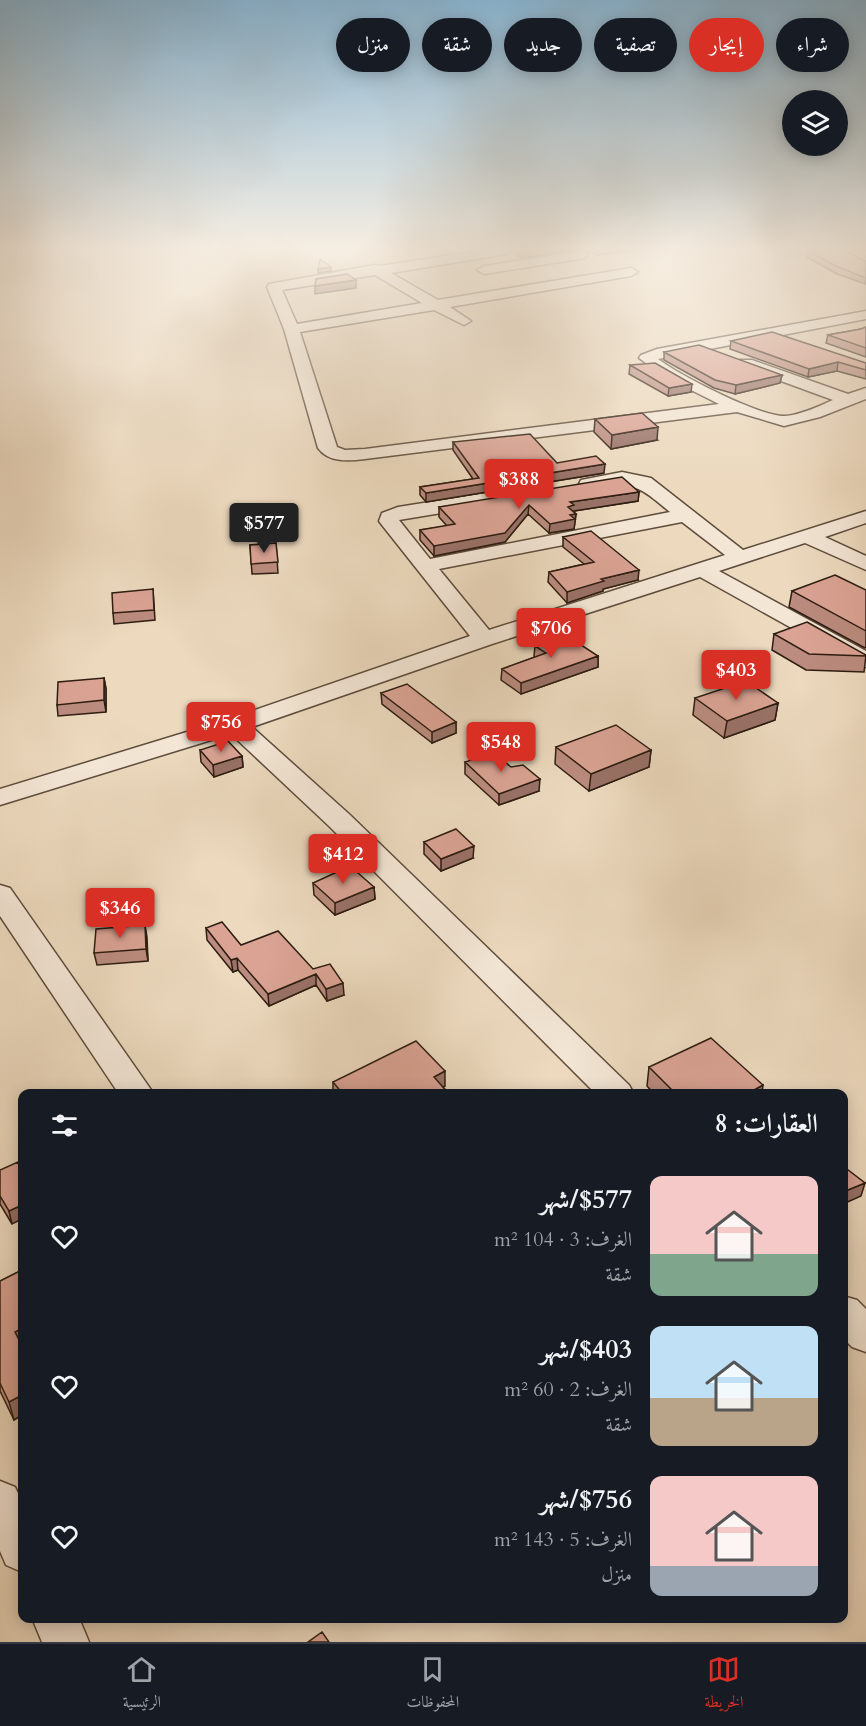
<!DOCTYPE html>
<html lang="ar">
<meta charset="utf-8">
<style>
:root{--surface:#171b24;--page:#20242c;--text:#f1f3f6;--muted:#9ea1a6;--line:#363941;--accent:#d93025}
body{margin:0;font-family:Cardo,Amiri,serif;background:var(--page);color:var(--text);direction:rtl;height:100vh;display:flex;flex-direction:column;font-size:22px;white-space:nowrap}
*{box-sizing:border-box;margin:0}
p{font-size:20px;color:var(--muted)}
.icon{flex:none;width:33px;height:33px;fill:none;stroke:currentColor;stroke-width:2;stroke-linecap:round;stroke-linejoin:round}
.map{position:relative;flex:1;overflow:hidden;direction:ltr}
.sheet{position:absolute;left:18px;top:1089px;width:830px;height:534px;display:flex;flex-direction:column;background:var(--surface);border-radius:12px;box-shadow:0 3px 15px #0003;direction:rtl}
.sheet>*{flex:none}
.top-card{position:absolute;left:18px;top:18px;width:831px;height:54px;direction:rtl;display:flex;gap:12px}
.tools{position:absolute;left:782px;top:90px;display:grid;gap:12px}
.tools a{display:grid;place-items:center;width:66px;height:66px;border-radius:50%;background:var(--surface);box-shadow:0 3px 15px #0003;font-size:30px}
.price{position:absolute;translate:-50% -51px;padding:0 14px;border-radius:6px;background:var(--accent);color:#fff;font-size:20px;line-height:39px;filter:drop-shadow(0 2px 3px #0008)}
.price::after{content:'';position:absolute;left:50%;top:36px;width:18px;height:14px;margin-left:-9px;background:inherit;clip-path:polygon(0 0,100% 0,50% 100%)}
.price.on{background:#222;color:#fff}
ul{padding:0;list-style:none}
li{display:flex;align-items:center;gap:18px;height:150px;padding:0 30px}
li span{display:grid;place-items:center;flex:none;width:168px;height:120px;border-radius:12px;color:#555}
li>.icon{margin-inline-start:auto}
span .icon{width:72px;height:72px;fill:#fffc;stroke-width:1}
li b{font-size:26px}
h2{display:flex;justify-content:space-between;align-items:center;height:72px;padding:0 30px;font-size:26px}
.pill{padding:0 21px;border-radius:27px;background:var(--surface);box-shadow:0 3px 15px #0003;font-size:21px;line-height:54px}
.pill.on{background:var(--accent);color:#fff}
.dock{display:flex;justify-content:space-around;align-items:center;height:84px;border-top:2px solid var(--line);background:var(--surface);font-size:16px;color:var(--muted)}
.dock a{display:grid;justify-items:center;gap:3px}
.dock .on{color:var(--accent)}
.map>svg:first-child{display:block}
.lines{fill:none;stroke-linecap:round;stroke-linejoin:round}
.minor-casing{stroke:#5e4c3c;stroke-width:3}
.minor{fill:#f3e6d5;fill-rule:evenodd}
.wall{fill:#bb8c7f;stroke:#2e1d11;stroke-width:1.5}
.shaded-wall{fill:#997268;stroke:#2e1d11;stroke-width:1.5}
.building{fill:#daa394;stroke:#2e1d11;stroke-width:1.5}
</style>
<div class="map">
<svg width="866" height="1642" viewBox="0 0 866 1642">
<rect width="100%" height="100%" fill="#ecd9be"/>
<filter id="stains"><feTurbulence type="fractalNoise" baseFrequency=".00333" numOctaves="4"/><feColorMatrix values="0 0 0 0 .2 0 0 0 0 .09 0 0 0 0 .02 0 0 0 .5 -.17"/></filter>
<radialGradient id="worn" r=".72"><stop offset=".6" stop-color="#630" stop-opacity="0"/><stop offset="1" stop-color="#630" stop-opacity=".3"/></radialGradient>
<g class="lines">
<defs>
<path id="minor" d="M485,250H514L507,254L391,273L438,300L631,268L638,272L631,276L450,307L471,321L464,325L434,310L300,332L337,447L345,450L365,449L719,404L665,377L639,358L641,355L657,349L866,311V319L658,359C679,375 760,417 785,416C801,415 819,406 833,400L740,366L738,363L740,360H752L848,394L866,388V399L820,417L784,426L737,412L365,459C349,461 329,463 318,448L284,329L267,287L269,284L375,265L380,266ZM375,275L422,303L297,324L282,290Z
M580,251L585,252L587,255L585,258L484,274L477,270L484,266Z
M622,472L651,478L743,550L866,511V523L825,537L866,556V570L805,543L719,571L866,651V667L858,665L700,577L492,644L252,727L349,814L629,1085L634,1094H596L329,826L231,734L0,805V789L226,720L470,636L382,525L379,521L382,513L398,507L544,484L551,486L553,490L551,494L544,496L399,520L430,559L670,512C651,497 637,481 610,486C601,487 591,490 581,488L579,484L581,480ZM682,522L725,555L489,630L439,569Z
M0,885L10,888L154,1094H119L0,916Z
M843,1296L857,1300L866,1309V1352L852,1347L843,1338Z
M0,1481L15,1487L22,1502V1572L6,1565L0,1551Z
M32,1618H79L89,1642H42Z"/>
</defs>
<use href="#minor" class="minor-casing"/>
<use href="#minor" class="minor"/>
</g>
<path class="wall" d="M514,250H574L522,258L513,253Z
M582,250H639L598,255Z
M808,251L866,261V284L837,274L807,257Z
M866,327V357L826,343L828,335L861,329Z
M731,341L866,363V379L837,371L808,377L730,349Z
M664,352L782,375L780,383L735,394L714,388L664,360Z
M630,365L691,392L668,396L629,374Z
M595,419L657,440L611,449L594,432Z
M453,442L557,463L604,473L426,502L420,495V487L473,479L453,450Z
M639,492L638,501L574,511V512L576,514L574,529L549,533L528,514L505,542L434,556L420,540V530L447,526L439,517V507Z
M563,537L638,580L603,589V591L567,603L548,582L549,572L584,564L563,547Z
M276,543L278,573L252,574L250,545Z
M153,589L155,620L114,624L113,613Z
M866,590V647L865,648L789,607L792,591Z
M774,634L866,655L864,672L806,670L772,650Z
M535,646L598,656V667L521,694L501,680L502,669L535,657L534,656Z
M104,678L106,689V712L58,716L57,705Z
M381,693L456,722V733L432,743L382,704Z
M695,698L778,703L775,720L724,738L693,715Z
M556,747L651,750L649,767L589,791L555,764Z
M200,750L242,756L243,767L214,777L201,762Z
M465,762L511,767L539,791L499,805L465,774Z
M424,842L473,858L441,871L424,854Z
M313,883L374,887L375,899L335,915L314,895Z
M145,925L148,961L97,965L94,953Z
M206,928L241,945L313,969L344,995L327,1001L316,985L269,1006L238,970L233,972L207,940Z
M649,1067L762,1094H654L647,1086Z
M333,1082L445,1086L443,1087L449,1094H333Z
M0,1170L12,1224L0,1204Z
M22,1270V1415L14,1420L0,1391V1281Z"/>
<path class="shaded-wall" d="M542,250H574L522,258V253Z
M598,250H639L598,255Z
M331,267V271L318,273V269Z
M356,280V288L315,294V286Z
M838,362L837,371L808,377L809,369Z
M782,375L780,383L735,394L736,385Z
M692,384L691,392L668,396L669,388Z
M658,427L657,440L611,449L612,435Z
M605,464L604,473L426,502V493Z
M639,492L638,501L574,511V514H576L574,529L549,533L550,524L568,507L570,502Z
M529,505L528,514L505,542L434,556V546Z
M639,570L638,580L603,589V591L567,603V592L601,579Z
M598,656V667L521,694V683Z
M104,678L106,689V712L104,700Z
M778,703L775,720L724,738L727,721Z
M456,722V733L432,743V732Z
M651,750L649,767L589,791L591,774Z
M242,756L243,767L214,777L213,765Z
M540,779L539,791L499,805V794Z
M474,846L473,858L441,871V859Z
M374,887L375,899L335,915V903Z
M145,925L147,937L148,961L146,949Z
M237,958L238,970L233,972L231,960Z
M316,974V985L269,1006L268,994Z
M343,983L344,995L327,1001L326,989Z
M445,1071V1086L434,1092V1077Z
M763,1085L762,1094H747Z
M865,1183L861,1196L843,1204V1192Z
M22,1205V1219L12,1224L9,1211Z
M22,1328V1348L15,1332Z
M22,1395V1415L14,1420L9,1402Z"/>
<path class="building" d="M517,250H542L522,253Z
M820,250H843L866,261V278L838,267L808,251Z
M320,259L331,267L318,269Z
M347,274L356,280L315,286L316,279Z
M866,327V348L828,335L861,329Z
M772,332L866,363V370L838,362L809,369L731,341Z
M699,345L782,375L736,385L715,380L664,352Z
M655,363L692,384L669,388L630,365Z
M642,413L658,427L612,435L595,419Z
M530,434L557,463L596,456L605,464L426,493L420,487L479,478L453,442Z
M622,477L639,492L570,502L574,505L568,507L576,514L570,515L575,519L550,524L529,505L505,533L434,546L420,530L455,524L439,507Z
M591,531L639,570L601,579L604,581L567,592L549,572L594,562L563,537Z
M276,543L278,562L251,564L250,545Z
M835,575L866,590V631L792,591Z
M153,589L154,610L113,613L112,593Z
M807,622L866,655V656L809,654L774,634Z
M566,635L598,656L521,683L502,669L546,653L535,646Z
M104,678V700L57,705L58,682Z
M746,681L778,703L727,721L695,698Z
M407,684L456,722L432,732L381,693Z
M616,725L651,750L591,774L556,747Z
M228,741L242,756L213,765L200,750Z
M494,753L511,767L523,765L540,779L499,794L465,762Z
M456,829L474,846L441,859L424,842Z
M350,866L374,887L335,903L313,883Z
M222,922L241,945L278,931L313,969L330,964L343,983L326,989L316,974L268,994L237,958L231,960L206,928Z
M145,925L146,949L94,953L96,929Z
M711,1038L763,1085L747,1094H676L649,1067Z
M416,1041L445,1071L434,1077L449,1094H343L333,1082Z
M18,1162L22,1170V1205L9,1211L0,1196V1170Z
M843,1166L865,1183L843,1192Z
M22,1270V1328L15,1332L22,1346V1395L9,1402L0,1383V1281Z
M322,1632L329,1642H308Z"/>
<linearGradient id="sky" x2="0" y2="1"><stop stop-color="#89b6d4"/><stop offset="0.52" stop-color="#f6eee2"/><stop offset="1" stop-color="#f6eee2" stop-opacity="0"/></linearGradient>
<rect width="866" height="479" fill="url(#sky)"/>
<rect width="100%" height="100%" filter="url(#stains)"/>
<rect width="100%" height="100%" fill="url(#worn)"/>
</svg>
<div class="tools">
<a><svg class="icon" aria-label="layers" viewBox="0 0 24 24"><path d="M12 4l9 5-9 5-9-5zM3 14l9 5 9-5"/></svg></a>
</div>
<b class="price" style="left:519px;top:510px">$388</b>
<b class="price on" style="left:264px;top:554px">$577</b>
<b class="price" style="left:551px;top:659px">$706</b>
<b class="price" style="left:736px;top:701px">$403</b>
<b class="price" style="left:221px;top:753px">$756</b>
<b class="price" style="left:501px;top:773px">$548</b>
<b class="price" style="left:343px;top:885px">$412</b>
<b class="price" style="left:120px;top:939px">$346</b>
<div class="top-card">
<a class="pill">شراء</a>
<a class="pill on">إيجار</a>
<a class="pill">تصفية</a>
<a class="pill">جديد</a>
<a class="pill">شقة</a>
<a class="pill">منزل</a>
</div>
<section class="sheet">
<h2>العقارات: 8<svg class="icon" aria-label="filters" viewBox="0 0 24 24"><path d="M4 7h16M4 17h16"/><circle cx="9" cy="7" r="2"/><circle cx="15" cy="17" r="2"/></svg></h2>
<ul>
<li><span style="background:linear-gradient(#f6c9c9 65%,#7fa58c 0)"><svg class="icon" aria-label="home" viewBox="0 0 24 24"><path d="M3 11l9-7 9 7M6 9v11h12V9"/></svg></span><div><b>$577/شهر</b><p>الغرف: 3 · 104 m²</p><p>شقة</p></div><svg class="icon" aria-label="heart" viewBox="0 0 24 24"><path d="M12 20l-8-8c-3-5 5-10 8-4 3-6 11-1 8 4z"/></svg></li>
<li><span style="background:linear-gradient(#bfe0f5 60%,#b9a48a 0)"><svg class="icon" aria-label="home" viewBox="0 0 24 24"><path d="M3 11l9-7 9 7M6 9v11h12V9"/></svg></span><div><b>$403/شهر</b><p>الغرف: 2 · 60 m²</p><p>شقة</p></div><svg class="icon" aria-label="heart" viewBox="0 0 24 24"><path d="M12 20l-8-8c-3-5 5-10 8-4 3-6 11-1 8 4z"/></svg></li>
<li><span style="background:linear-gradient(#f6c9c9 75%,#9aa5b1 0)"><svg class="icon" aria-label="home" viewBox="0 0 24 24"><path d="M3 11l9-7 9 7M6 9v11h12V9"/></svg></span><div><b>$756/شهر</b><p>الغرف: 5 · 143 m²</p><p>منزل</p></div><svg class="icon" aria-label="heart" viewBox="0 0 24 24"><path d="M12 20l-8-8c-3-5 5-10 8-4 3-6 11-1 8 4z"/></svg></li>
</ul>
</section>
</div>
<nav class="dock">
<a class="on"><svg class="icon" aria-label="map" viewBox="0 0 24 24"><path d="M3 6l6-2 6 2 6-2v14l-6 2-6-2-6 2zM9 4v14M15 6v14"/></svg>الخريطة</a>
<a><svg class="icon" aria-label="saved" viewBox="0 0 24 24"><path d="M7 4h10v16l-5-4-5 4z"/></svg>المحفوظات</a>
<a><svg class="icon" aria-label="home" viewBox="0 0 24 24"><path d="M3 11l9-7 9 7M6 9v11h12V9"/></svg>الرئيسية</a>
</nav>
